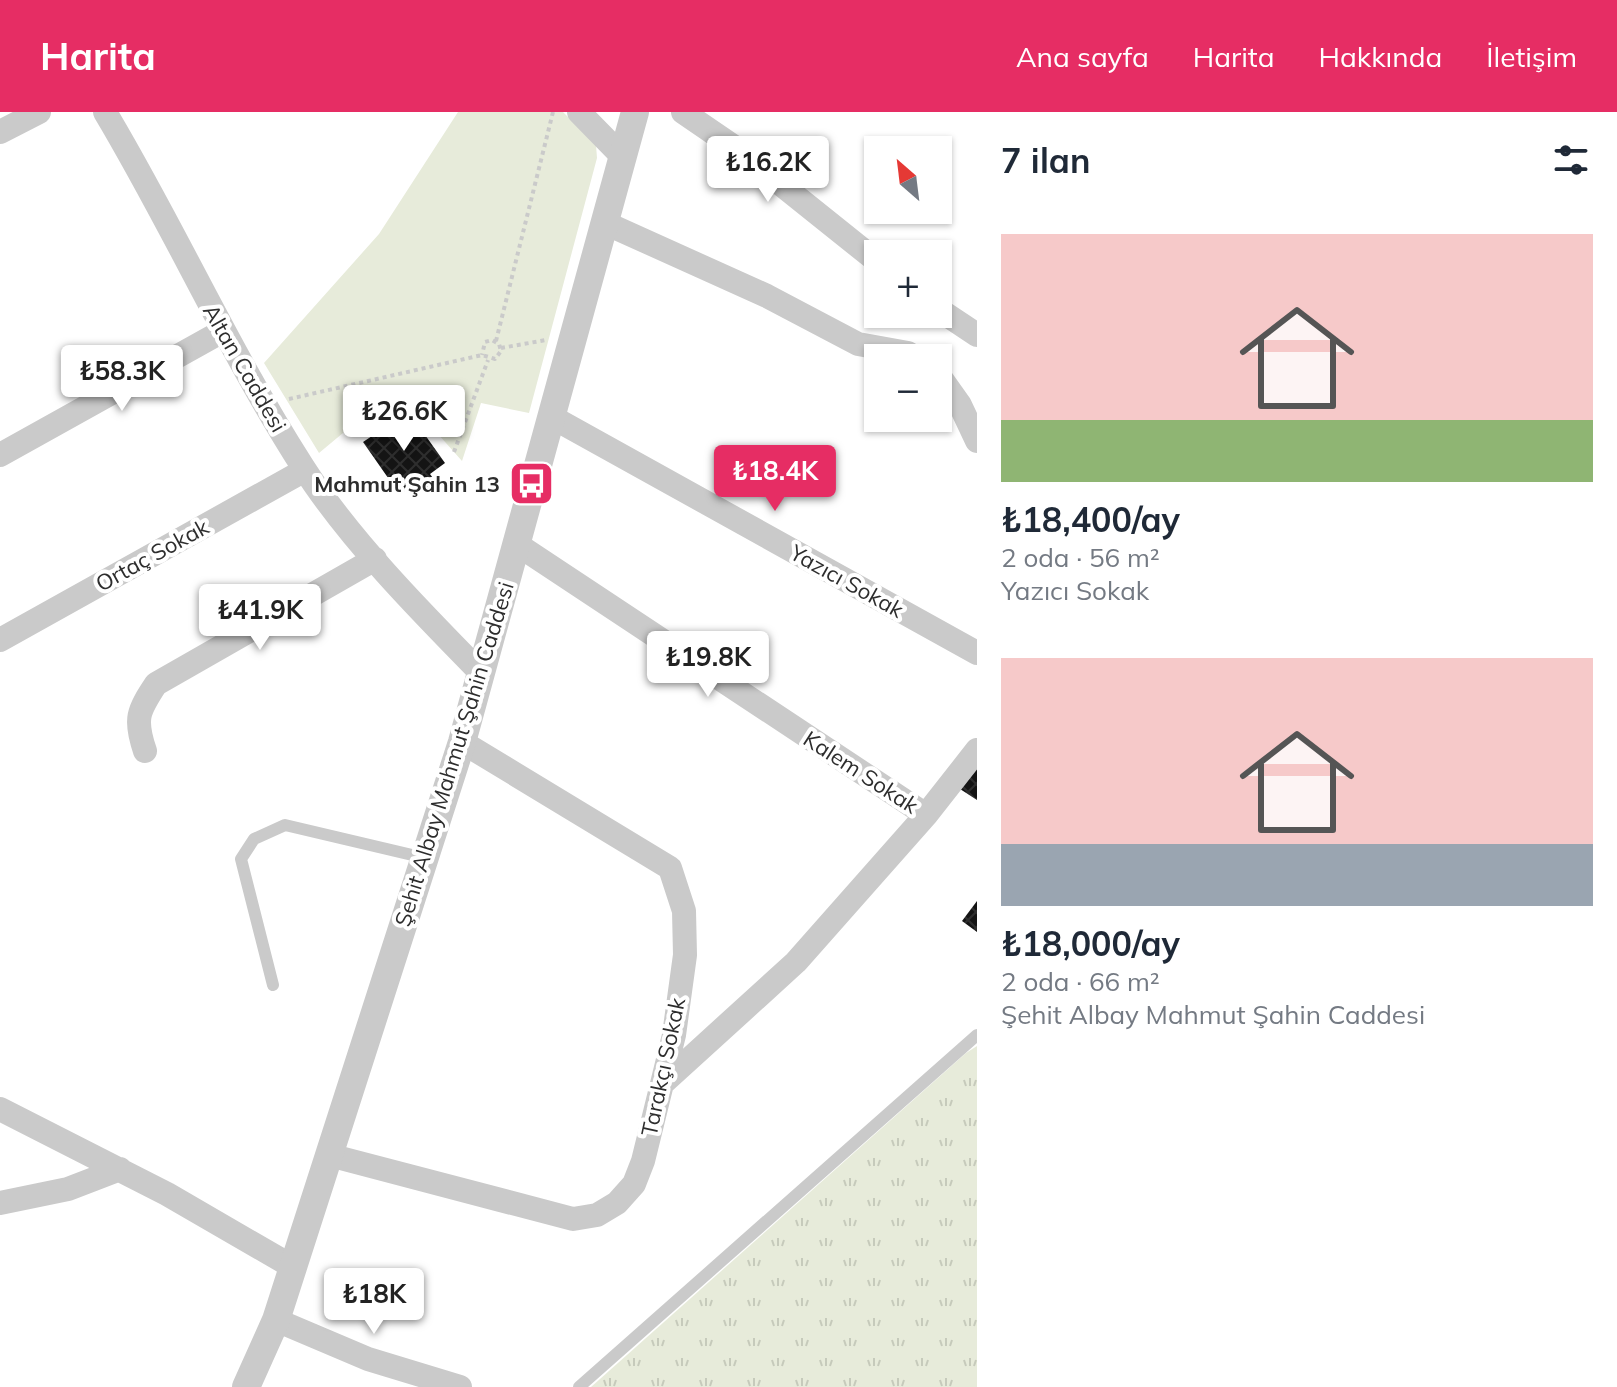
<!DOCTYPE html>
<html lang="tr">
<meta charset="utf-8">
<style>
:root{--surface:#fff;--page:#f6f6f7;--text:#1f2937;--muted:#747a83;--accent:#e62d64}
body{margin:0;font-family:Mulish,sans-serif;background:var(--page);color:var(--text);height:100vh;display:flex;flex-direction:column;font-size:30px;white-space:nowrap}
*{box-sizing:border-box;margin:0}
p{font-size:26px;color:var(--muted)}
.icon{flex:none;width:44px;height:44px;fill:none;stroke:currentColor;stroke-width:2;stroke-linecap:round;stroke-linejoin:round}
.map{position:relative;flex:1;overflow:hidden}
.side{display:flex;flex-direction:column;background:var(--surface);width:640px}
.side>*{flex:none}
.needle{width:52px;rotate:332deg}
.fabs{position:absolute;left:864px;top:24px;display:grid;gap:16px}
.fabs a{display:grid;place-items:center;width:88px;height:88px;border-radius:0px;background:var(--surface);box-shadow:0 2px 6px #0004;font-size:40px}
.price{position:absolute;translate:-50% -68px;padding:0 18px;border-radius:8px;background:#fff;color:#222;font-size:26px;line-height:52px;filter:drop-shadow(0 2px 4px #0008)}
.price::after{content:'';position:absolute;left:50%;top:48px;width:24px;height:18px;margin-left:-12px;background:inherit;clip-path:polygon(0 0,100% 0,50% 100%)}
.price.active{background:var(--accent);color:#fff}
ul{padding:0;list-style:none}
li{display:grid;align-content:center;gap:16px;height:424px;padding:0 24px}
li span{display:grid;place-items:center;height:248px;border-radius:0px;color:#555}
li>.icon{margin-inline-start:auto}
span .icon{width:144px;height:144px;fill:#fffc;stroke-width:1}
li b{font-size:34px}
h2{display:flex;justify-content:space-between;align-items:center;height:96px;padding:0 24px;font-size:34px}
header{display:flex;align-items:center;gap:48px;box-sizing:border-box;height:112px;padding:0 40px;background:var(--accent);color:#fff}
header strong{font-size:38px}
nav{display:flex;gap:44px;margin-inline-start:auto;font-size:28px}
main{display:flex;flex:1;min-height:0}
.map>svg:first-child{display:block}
.grass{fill:url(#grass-tufts)}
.green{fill:#e7ebda}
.building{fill:url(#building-cross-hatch)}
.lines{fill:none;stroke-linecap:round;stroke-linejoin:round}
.path{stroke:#cacaca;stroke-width:4;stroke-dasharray:4 4;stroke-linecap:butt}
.service{stroke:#cacaca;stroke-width:12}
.minor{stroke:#cacaca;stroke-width:24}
.tertiary{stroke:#cacaca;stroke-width:28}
.labels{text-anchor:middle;stroke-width:8;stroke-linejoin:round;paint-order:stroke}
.street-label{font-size:22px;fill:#2d2d2d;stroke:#fff}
.poi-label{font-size:22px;font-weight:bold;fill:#2d2d2d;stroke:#fff;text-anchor:end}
</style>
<header>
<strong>Harita</strong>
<nav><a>Ana sayfa</a><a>Harita</a><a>Hakkında</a><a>İletişim</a></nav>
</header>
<main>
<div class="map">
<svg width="977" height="1275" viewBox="0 0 977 1275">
<defs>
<pattern id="grass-tufts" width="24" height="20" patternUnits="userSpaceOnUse" patternTransform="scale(2)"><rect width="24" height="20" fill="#e7ebda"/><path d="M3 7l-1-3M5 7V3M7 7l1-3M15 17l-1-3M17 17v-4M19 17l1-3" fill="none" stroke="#c6cabb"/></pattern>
<pattern id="building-cross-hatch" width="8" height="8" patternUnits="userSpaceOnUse" patternTransform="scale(2)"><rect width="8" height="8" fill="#141414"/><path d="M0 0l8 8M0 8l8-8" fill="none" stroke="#2e2e2e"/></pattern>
</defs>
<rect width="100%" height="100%" fill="#fff"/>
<path class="grass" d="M977,934V1275H591L966,941Z"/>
<path class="green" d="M458,0H563L596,33L597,46L529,301L481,291L462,349L397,276L319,341L264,251L379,122Z"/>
<path class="building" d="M408,299L445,351L430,362L435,369L420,380L415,372L400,383L363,330L378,320L373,313L388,302L393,309Z
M977,653V688L960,677Z
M977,789V820L962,809Z"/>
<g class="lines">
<path class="path" d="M496,229L553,0
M501,236L546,228
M289,287L482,243L495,247L501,239L499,232L492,228L485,230L482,243
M454,340L488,248"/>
<path class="service" d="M273,873L241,747L254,727L285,713L425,746
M579,1275L977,923"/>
<path class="minor" d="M105,0C175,117 229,240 303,355C349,427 421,500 481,561
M579,0L622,44
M683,0L737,37L878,150
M0,20L39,0
M605,111L767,184L858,232L908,241L915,246
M938,197L977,223
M938,262L960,293L977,329
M550,304L977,541
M0,343L221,220
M515,431L926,703
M0,528L305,358
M145,639C134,607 138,599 156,572L375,447
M662,972L796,850L926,703L977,638
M0,997L167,1082L293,1155
M329,1043L573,1107L597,1103L617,1091L634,1072L643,1049L674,923L685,843L684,799L670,756L462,630
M0,1091L68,1077L120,1057
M276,1208L368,1247L460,1275"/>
<path class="tertiary" d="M246,1275L276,1208L462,630L635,0"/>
</g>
<defs>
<symbol id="bus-square" viewBox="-11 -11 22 22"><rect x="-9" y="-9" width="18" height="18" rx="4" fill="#e62d64" stroke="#fff"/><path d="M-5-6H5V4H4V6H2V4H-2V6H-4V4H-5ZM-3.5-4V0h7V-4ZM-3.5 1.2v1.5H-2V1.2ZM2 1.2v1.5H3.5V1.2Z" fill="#fff"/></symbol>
</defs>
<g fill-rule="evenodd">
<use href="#bus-square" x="506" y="346" width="51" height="51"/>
</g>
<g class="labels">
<g class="street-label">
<text transform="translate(245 256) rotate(60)" y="8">Altan Caddesi</text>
<text transform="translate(152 443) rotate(-29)" y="8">Ortaç Sokak</text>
<text transform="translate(847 469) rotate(29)" y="8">Yazıcı Sokak</text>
<text transform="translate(454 642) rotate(-73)" y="8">Şehit Albay Mahmut Şahin Caddesi</text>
<text transform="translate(861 660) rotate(33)" y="8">Kalem Sokak</text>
<text transform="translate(663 955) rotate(-78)" y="8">Tarakçı Sokak</text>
</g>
<g class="poi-label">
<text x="500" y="380">Mahmut Şahin 13</text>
</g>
</g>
</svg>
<div class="fabs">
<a><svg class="needle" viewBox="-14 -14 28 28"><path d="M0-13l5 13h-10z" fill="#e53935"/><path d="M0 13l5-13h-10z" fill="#747a83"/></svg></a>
<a>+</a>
<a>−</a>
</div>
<b class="price" style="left:768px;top:92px">₺16.2K</b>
<b class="price" style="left:122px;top:301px">₺58.3K</b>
<b class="price" style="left:404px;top:341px">₺26.6K</b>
<b class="price active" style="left:775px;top:401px">₺18.4K</b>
<b class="price" style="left:260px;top:540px">₺41.9K</b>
<b class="price" style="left:708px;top:587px">₺19.8K</b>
<b class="price" style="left:374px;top:1224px">₺18K</b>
</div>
<section class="side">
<h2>7 ilan<svg class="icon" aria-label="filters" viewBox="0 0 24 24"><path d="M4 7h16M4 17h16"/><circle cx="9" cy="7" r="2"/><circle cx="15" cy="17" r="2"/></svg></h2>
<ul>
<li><span style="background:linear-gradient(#f6c9c9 75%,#8fb573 0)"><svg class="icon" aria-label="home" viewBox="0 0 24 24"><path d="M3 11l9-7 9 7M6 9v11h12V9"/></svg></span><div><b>₺18,400/ay</b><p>2 oda · 56 m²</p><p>Yazıcı Sokak</p></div></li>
<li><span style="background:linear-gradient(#f6c9c9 75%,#9aa5b1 0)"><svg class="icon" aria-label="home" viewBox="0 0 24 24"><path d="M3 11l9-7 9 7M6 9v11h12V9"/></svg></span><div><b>₺18,000/ay</b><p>2 oda · 66 m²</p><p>Şehit Albay Mahmut Şahin Caddesi</p></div></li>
</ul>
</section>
</main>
